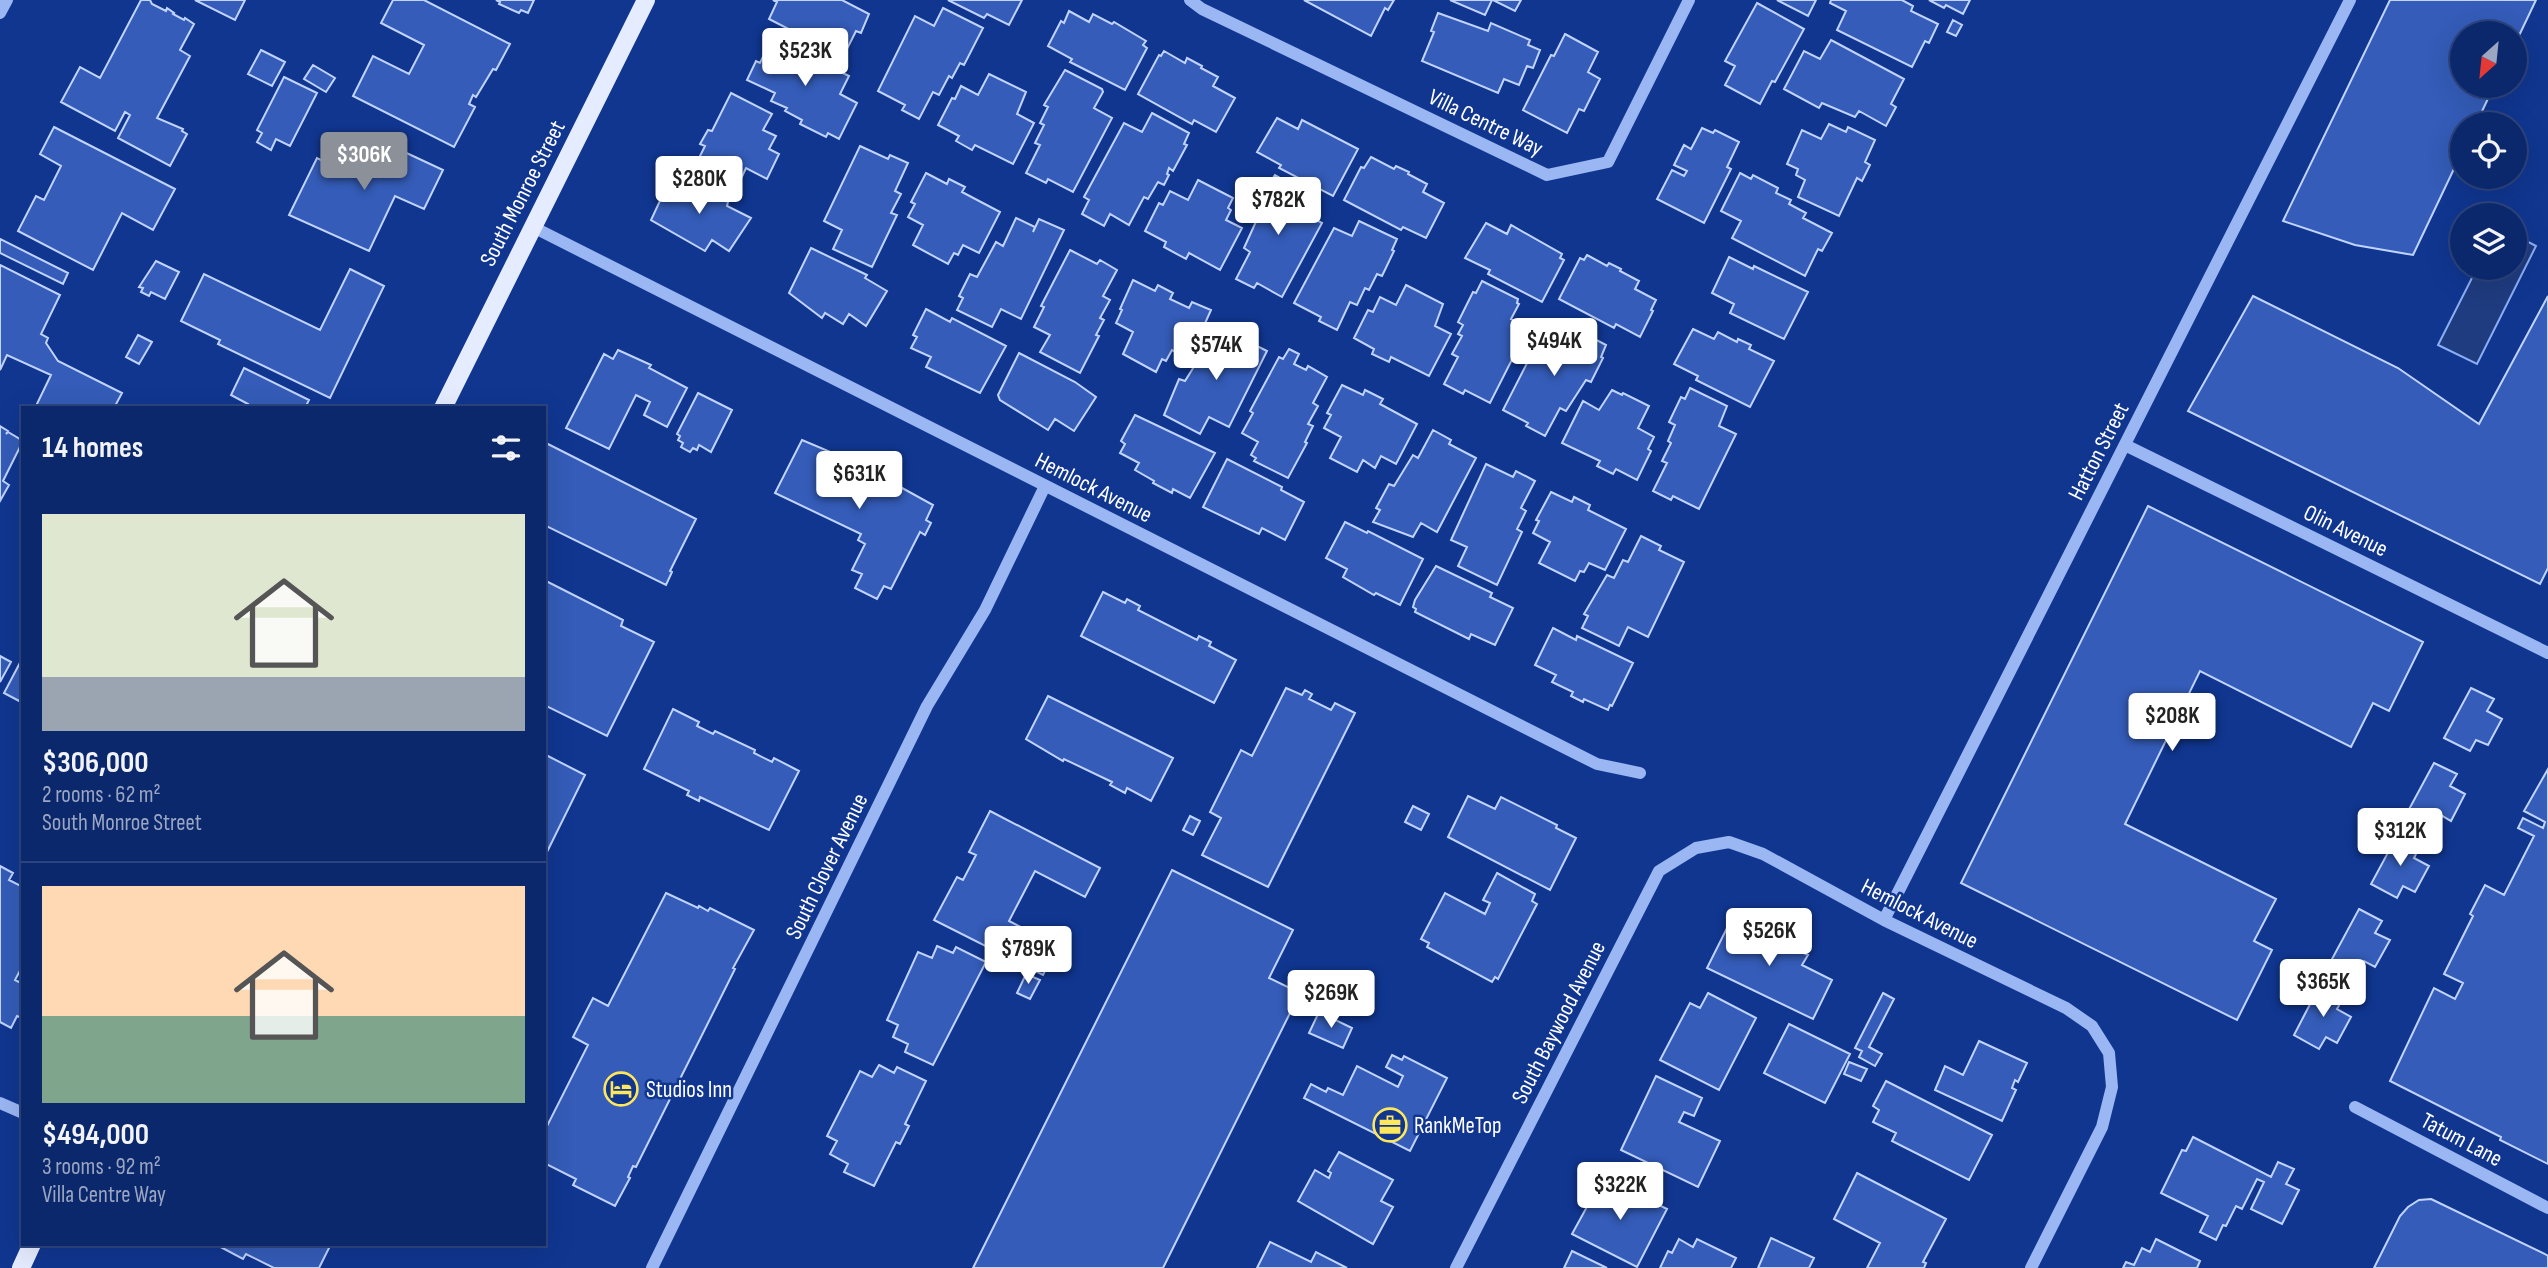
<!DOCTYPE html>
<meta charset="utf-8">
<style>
:root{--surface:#0c286c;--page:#1a3474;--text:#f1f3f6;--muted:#9aa6c2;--line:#2c447f;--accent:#8c9099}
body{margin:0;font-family:"Sofia Sans Condensed",sans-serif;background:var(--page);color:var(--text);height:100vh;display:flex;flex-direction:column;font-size:26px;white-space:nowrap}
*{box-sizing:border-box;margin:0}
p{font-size:23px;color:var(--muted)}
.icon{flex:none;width:38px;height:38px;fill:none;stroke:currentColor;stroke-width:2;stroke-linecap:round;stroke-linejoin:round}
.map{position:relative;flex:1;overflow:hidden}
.details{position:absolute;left:21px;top:406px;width:525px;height:840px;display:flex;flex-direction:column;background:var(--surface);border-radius:0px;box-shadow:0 7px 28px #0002,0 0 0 2px var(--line)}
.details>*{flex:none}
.needle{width:46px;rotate:207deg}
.tools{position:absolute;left:2450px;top:21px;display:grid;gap:14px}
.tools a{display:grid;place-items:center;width:77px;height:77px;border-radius:50%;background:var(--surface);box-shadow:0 7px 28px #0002,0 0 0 2px var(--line);font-size:35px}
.price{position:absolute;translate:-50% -60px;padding:0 16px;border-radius:7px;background:#fff;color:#222;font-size:23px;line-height:46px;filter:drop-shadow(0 2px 4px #0008)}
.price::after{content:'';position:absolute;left:50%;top:42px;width:21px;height:16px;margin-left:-10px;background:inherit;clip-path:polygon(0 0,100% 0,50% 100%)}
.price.active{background:var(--accent);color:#fff}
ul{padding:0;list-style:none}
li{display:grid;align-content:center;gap:14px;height:371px;padding:0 21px}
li+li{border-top:2px solid var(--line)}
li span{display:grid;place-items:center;height:217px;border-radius:0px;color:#555}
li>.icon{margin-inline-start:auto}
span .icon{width:126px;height:126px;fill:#fffc;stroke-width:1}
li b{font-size:30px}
h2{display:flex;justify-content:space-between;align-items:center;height:84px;padding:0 21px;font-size:30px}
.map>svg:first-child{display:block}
.water{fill:#1f3c80;stroke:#8baef7;stroke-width:2}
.building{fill:#345cb8;stroke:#c1d4fe;stroke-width:2}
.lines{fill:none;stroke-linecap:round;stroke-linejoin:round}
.minor{stroke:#9ab6f3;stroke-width:12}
.major{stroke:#e6ecff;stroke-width:18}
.labels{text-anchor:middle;stroke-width:5;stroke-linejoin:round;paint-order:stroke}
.street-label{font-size:23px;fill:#fff;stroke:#103690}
.poi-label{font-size:23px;fill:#fff;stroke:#103690;text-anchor:start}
</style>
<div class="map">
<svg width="2548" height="1268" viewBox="0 0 2548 1268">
<rect width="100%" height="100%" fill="#103690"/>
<path class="water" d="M2515,235L2536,246L2477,364L2438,345L2477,268H2515Z"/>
<path class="building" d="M141,0H150L152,4L166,11L167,8L174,13L173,14L184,20L185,18L194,24L180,50L190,56L157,118L183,129L182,131L187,134L170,166L118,138L130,115L125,112L115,131L61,102L80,67L100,78Z
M195,0H245L235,20Z
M393,0H424L510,44L496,70L493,69L476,97L473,95L469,104L475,107L454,147L353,96L373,56L409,74L424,45L381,23Z
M496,0H534L528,13L521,10L519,13L499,4L500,2Z
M773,0H842L869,14L861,33L856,31L843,57L769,19L777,2Z
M948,0H1022L1009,25L987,14L984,18Z
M1304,0H1394L1388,10L1385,8L1371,36Z
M1450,0H1492L1485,15Z
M1493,0H1521L1515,11Z
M1777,0H1816L1808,16Z
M1831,0H1902L1913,6L1911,11L1938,24L1929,43L1925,41L1912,67L1837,30L1846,11L1830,3Z
M1929,0H1970L1963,14L1946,5L1944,8Z
M2390,0H2536L2515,44V33H2462V86H2494L2476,124H2462V152L2413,255L2355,245L2283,221Z
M1757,3L1804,29L1775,82L1772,81L1760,104L1725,85L1735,66L1725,61Z
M943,8L983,28L964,65L960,63L952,78L949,76L939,95L933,92L919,119L902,110L905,105L878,91L915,16L934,26Z
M1069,11L1089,22L1093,14L1112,24L1114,22L1146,41L1143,45L1147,48L1125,90L1070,62L1072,59L1048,46L1061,21L1064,23Z
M1438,13L1488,31L1491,23L1530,40L1528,45L1540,50L1533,68L1527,66L1519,85L1504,79L1498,93L1422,61L1434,32L1431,31Z
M1953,20L1962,25L1956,36L1947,32Z
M1565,34L1598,52L1588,72L1600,79L1584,111L1579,109L1567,133L1523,110L1551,55L1554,56Z
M772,38L849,76L840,94L857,103L839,139L828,133L826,137L800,124L802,120L785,111L787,108L771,101L775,93L747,80L756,61L760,63Z
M1831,40L1904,79L1891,104L1896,107L1886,126L1859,111L1855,117L1822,103L1819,108L1784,89L1804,51L1820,59Z
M261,50L285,62L272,86L248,74Z
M1164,51L1185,63L1187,58L1202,66L1201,68L1218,77L1213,86L1235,98L1216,132L1194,120L1192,124L1138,94L1159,55L1161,56Z
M313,65L335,78L326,92L304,79Z
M1065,70L1102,89L1103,92L1094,108L1112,118L1073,192L1048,179L1046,183L1026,173L1040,145L1035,143L1044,125L1040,123L1048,107L1044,105Z
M989,74L1026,92L1017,114L1034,123L1013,164L975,145L972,150L956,141L959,136L938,125L952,98L955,99L961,86L978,95Z
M284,77L317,93L290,146L276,139L271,150L257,142L262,133L257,130Z
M731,93L772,114L763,130L776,136L769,149L779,154L767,179L746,168L738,185L725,178L723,183L694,168L705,146L700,144L708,130L712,131Z
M1152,113L1189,133L1184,144L1187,145L1173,171L1169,168L1167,174L1169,175L1164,185L1158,182L1148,199L1144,197L1129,225L1110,214L1104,226L1082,214L1089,200L1084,197L1124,123L1142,132Z
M1277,118L1298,129L1302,120L1358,149L1333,196L1279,168L1281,165L1257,152Z
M1829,124L1846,132L1848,127L1875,140L1865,162L1870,165L1862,181L1857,178L1839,216L1798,197L1805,180L1796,175L1798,169L1787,164L1802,130L1821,139Z
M54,127L175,189L153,230L122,213L93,270L18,231L36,196L44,200L61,166L40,154Z
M1702,128L1713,133L1715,130L1739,142L1727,167L1731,169L1704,223L1657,199L1672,170L1684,176L1687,171L1674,165L1684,145L1691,149Z
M368,135L443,170L424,209L395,196L369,251L289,215L317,158L349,174Z
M860,146L888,159L890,155L908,163L895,191L901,194L891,213L897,215L872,267L833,249L842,230L824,221Z
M1371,157L1394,169L1396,166L1409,172L1408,174L1427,184L1423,192L1444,203L1426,238L1403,227L1401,230L1344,200L1361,167L1364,168Z
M926,173L947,184L949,179L965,187L962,192L1000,212L979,253L963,245L958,255L954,253L948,264L913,245L923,225L908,217L915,204L911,202Z
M1740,173L1751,179L1753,175L1778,188L1776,193L1791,200L1789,204L1806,213L1803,218L1832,233L1822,251L1818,249L1805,276L1732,238L1741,221L1721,211Z
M672,175L728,202L727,206L751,218L729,251L712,240L705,251L651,220Z
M1275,175L1309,194L1312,198L1303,213L1322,223L1282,297L1257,283L1254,288L1236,279L1250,252L1244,248L1259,215L1252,210Z
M1198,180L1233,198L1228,208L1231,210L1226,220L1242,228L1220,270L1189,253L1186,259L1164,247L1166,242L1145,231L1159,203L1163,205L1170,191L1188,200Z
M1016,218L1035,227L1033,232L1039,219L1064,230L1021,319L1001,309L992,327L957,310L963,298L959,296L970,274L977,277L996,242L1003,246Z
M1359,221L1397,239L1392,250L1394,251L1382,276L1377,274L1369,290L1365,288L1357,305L1350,302L1337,330L1319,321L1321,317L1294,303L1334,228L1352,236Z
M1486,223L1507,234L1511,225L1562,254L1560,258L1564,260L1542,302L1488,274L1490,270L1465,258Z
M0,239L68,273L63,284L0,253Z
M811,248L867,275L865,278L887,291L866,326L849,314L843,324L825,313L822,318L789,293Z
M1070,250L1097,264L1100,260L1117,270L1103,296L1110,300L1100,318L1104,320L1096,335L1099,336L1080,373L1040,352L1050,335L1034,327L1044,307L1041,306Z
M1587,255L1607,266L1609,263L1621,269L1620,271L1639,281L1635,289L1656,300L1651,310L1653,311L1640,337L1616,324L1614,328L1559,299L1580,258L1584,260Z
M1729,257L1753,269L1754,266L1808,292L1784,339L1730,313L1734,304L1712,293Z
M156,261L179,272L165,299L151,292L149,296L141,292L143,288L139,287Z
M0,265L60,295L41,334L48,338L46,343L58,361L122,393L114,408H35L51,375L7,355L0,370Z
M350,269L384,286L330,398L218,344L220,340L181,321L204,274L320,330Z
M1133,280L1155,291L1158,285L1173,293L1170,299L1189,308L1192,302L1211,310L1189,359L1172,350L1166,361L1162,359L1156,372L1123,354L1133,332L1116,323L1122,310L1120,309Z
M1482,281L1518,299L1517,303L1519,304L1511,319L1528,328L1490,403L1465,390L1463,394L1444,384L1458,357L1452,354L1462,336L1458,334L1463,325L1458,322L1473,292L1476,293Z
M1406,285L1443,304L1435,326L1451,334L1429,376L1391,357L1389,362L1372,354L1374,349L1354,338L1368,310L1373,312L1380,297L1396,305Z
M2253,296L2398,368L2479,424L2548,296V568L2540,584L2188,411Z
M926,309L950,322L952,318L1006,346L980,393L926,367L931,357L911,348L917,337L913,335Z
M1225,324L1243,334L1241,338L1267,351L1229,427L1209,417L1200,434L1164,415L1179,379L1185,381L1205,349L1210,352Z
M1570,326L1606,345L1601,357L1603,358L1591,382L1586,380L1566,411L1560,408L1545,436L1526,426L1528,423L1503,410L1542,334L1560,344Z
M1693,329L1714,339L1718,332L1737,342L1738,339L1751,345L1749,349L1774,361L1750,407L1696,380L1698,376L1674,364Z
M138,335L152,342L139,364L126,357Z
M1289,349L1299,354L1294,364L1306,370L1308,366L1327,377L1313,403L1318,406L1308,424L1313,426L1305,442L1307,443L1288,478L1254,461L1256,458L1251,455L1258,442L1242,433L1253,413L1250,411L1279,357L1283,359Z
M618,350L651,365L649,368L687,388L667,427L644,415L650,402L636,395L609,449L566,428L604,354L613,359Z
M1019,353L1075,382L1096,397L1074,431L1055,419L1048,430L1000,400L998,395Z
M244,368L309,400L305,408H246L248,404L231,395Z
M1342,385L1363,395L1365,390L1383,399L1380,404L1417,424L1396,464L1381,456L1375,468L1363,460L1357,472L1330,458L1341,437L1324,428L1331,415L1327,413Z
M1690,388L1727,406L1719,426L1736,434L1699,509L1673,496L1671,500L1653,491L1667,463L1662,461L1671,443L1668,441L1675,425L1669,422L1681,397L1685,399Z
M1612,390L1622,395L1623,393L1649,406L1638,428L1654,437L1648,449L1651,451L1637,480L1616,469L1613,474L1597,466L1600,461L1562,443L1583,401L1599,410Z
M698,393L732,410L711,452L699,445L697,450L693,448L690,452L681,447L683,443L678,440L680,436L677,434Z
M1135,415L1215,453L1190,498L1173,489L1172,493L1153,483L1154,481L1135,470L1139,463L1120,453L1125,444L1121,441Z
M0,426L8,431L6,434L8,432L23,441L3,481L9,485L0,501Z
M1433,430L1451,440L1449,444L1476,458L1437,532L1421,523L1413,537L1373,522L1380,510L1376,508L1389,484L1394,486L1413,455L1418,458Z
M802,440L840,456L839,461L852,468L855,462L933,505L926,520L931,523L925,535L920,532L891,589L884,586L877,599L855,588L862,574L852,570L865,544L858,540L861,534L775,493Z
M544,442L696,519L670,571L672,572L666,585L544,525Z
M1227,459L1282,487L1281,490L1304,502L1285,540L1262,528L1259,534L1203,507Z
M1486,464L1513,477L1516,471L1535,481L1521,508L1526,511L1517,529L1522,532L1497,585L1458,566L1467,547L1451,540Z
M1551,492L1572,502L1574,497L1590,505L1588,510L1626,529L1605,570L1589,563L1584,572L1580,571L1575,581L1539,563L1550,542L1533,533L1539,521L1536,520Z
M2148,506L2423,642L2389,711L2373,703L2351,747L2200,671L2125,824L2276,899L2254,941L2272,950L2237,1020L1961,883Z
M1345,522L1367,533L1368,531L1423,559L1400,605L1376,593L1374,595L1343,577L1347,569L1326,558Z
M1641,536L1661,546L1659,550L1684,562L1648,637L1628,627L1619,646L1582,628L1588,616L1584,614L1607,575L1614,578L1623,560L1628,562Z
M1436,566L1492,593L1490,597L1513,608L1495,645L1471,634L1469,639L1415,612L1416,609L1413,607L1415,600Z
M544,580L623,620L621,626L654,642L607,736L544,705Z
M1103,592L1125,603L1127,599L1140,606L1138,610L1197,640L1199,636L1211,642L1209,646L1236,660L1214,703L1081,636Z
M1553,628L1576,640L1577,636L1633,663L1612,706L1610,705L1608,710L1584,699L1583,702L1571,696L1573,692L1552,682L1556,675L1535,665Z
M0,656L11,662L0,682Z
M23,657V703L4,693Z
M1286,688L1302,695L1305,690L1312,694L1309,699L1331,710L1335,703L1355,713L1268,887L1202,855L1221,818L1210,812L1241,750L1252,756Z
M2471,688L2494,699L2487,711L2502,719L2488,745L2476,740L2470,751L2444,738Z
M1048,696L1173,758L1151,801L1127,788L1125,793L1110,785L1112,782L1064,759L1063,761L1026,739Z
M673,709L699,722L697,726L713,734L715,731L755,750L754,753L772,762L774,758L799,771L769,830L700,797L699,801L687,795L689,791L644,769Z
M544,754L585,775L544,858Z
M2434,763L2457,774L2450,786L2465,794L2451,821L2439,814L2433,826L2407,813Z
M2548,769V1164L2500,1140L2501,1137L2390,1081L2434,988L2455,999L2463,983L2444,974L2473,916L2470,914L2485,885L2504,895L2534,836L2518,828L2523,818L2543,828L2545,822L2524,811Z
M1468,796L1495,809L1501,797L1557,825L1556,828L1576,838L1550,890L1448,837Z
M1413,806L1429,814L1421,830L1405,822Z
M990,811L1100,868L1085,897L1035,871L1009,921L1058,946L1043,975L934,920L957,877L963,880L976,855L969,852Z
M1190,816L1200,821L1193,835L1183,830Z
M2398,834L2420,846L2414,858L2429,866L2415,892L2403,886L2397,898L2371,884Z
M0,866L13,873L9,880L23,887V965L15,980L23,984V1016L22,1018L17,1016L11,1028L0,1022Z
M1172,870L1293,930L1269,978L1300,993L1163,1268H973Z
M1497,873L1535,894L1532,901L1537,904L1498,979L1495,977L1492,982L1427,947L1429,943L1421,939L1445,893L1485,914L1490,903L1483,900Z
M666,893L698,908L699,906L708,911L710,908L754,930L733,968L735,969L636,1167L633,1166L628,1177L630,1178L615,1206L573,1185L576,1179L544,1163V1132L588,1045L573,1037L593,998L608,1006Z
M2359,909L2382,921L2375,933L2390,940L2375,967L2364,961L2358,973L2332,959Z
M1732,918L1752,928L1754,923L1774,933L1772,938L1808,955L1802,965L1832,980L1813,1019L1707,968Z
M937,946L953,953L956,947L986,962L933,1065L905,1052L908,1044L893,1037L898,1025L887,1020L918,952L932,958Z
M1026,974L1040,980L1030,999L1017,993Z
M2320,985L2343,998L2337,1009L2351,1017L2337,1043L2326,1037L2319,1049L2294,1035Z
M1708,993L1756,1018L1719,1090L1660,1060L1690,1003L1700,1008Z
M1883,993L1894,999L1869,1047L1882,1054L1875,1066L1859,1057L1862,1051L1855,1048Z
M1319,1012L1352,1028L1343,1048L1309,1033Z
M1789,1024L1850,1054L1825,1103L1764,1073Z
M1979,1041L2027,1063L2018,1082L2015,1080L2012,1088L2016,1090L2002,1121L1935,1090L1945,1066L1963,1075Z
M1392,1055L1402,1060L1404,1056L1447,1078L1410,1151L1304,1098L1311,1084L1326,1092L1328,1088L1343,1095L1357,1066L1398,1087L1403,1076L1386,1067Z
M1849,1062L1867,1069L1861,1081L1844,1074Z
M879,1065L894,1073L897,1067L926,1081L905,1124L909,1126L900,1144L896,1142L874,1186L844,1172L848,1164L830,1154L837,1141L827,1136L860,1071L872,1077Z
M1656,1076L1702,1098L1694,1116L1684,1112L1679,1122L1720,1141L1698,1187L1621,1150Z
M1886,1081L1992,1135L1969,1180L1892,1141L1896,1133L1873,1122L1879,1110L1873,1106Z
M2193,1137L2271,1177L2278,1162L2294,1169L2286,1184L2299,1190L2282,1224L2251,1209L2264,1182L2257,1179L2242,1209L2236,1206L2226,1226L2223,1225L2216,1240L2200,1232L2208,1216L2161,1193L2182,1150L2186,1151Z
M1339,1152L1393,1180L1381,1201L1393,1207L1373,1244L1298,1201L1315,1170L1329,1178L1331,1173L1328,1171Z
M1857,1173L1946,1219L1923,1262L1926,1263L1924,1268H1867L1880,1243L1834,1219Z
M1605,1178L1667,1209L1637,1267L1572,1234L1589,1203L1594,1205L1598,1198L1595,1197Z
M2431,1199L2545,1254L2548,1256V1268H2374L2400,1216L2408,1207L2419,1200Z
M1771,1238L1814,1258L1809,1268H1758Z
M1679,1239L1693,1247L1697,1239L1736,1258L1731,1268H1660L1668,1251L1672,1253Z
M2156,1239L2200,1261L2197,1268H2123L2126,1262L2134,1265L2142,1248L2150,1252Z
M1270,1242L1311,1262L1316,1252L1347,1268H1257Z
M215,1244H331L319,1268H274L246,1254L243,1259Z
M1572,1251L1607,1268H1564Z"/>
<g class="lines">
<path class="minor" d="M1190,0L1202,9L1547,175L1608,162L1689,0
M0,13L7,0
M533,227L1597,764L1640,773
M2125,445L2548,653
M1884,920L2350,0
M0,1103L23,1113
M2355,1107L2548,1208
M652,1268L927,706L985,610L1045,486
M1456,1268L1659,871L1696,848L1729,842L1763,854L1884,920L2066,1008L2092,1026L2109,1053L2112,1087L2102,1127L2031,1268"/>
<path class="major" d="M443,408L646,0
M21,1268L32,1244"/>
</g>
<defs>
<symbol id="hotel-ring" viewBox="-11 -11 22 22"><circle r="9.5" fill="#103690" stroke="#ffe75c" stroke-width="1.5"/><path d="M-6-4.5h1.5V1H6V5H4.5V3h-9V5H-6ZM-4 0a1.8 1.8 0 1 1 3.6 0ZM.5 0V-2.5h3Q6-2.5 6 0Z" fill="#ffe75c"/></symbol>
<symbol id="office-ring" viewBox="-11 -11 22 22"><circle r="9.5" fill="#103690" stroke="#ffe75c" stroke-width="1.5"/><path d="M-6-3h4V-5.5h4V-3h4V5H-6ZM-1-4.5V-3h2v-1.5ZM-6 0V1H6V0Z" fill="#ffe75c"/></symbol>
</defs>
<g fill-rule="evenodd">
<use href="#hotel-ring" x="602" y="1070" width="38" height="38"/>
<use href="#office-ring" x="1371" y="1106" width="38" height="38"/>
</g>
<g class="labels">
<g class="street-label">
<text transform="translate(1486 122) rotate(26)" y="8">Villa Centre Way</text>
<text transform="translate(522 193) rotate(-63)" y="8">South Monroe Street</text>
<text transform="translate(2098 451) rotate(-63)" y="8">Hatton Street</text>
<text transform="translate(1094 487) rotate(27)" y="8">Hemlock Avenue</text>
<text transform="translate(2346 530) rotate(26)" y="8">Olin Avenue</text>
<text transform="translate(826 866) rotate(-64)" y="8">South Clover Avenue</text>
<text transform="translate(1920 913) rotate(27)" y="8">Hemlock Avenue</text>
<text transform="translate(1558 1022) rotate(-63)" y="8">South Baywood Avenue</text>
<text transform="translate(2462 1139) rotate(28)" y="8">Tatum Lane</text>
</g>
<g class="poi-label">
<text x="646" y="1097">Studios Inn</text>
<text x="1414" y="1133">RankMeTop</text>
</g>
</g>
</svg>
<div class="tools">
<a><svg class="needle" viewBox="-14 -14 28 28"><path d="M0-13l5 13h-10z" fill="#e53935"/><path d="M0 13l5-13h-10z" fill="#9aa6c2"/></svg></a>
<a><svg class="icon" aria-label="locate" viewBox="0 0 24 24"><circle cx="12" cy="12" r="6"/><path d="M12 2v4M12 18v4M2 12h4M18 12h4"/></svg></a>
<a><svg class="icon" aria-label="layers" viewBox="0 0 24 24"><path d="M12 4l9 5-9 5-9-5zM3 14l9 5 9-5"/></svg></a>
</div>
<b class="price" style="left:805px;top:88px">$523K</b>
<b class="price active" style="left:364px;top:192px">$306K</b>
<b class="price" style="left:699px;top:216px">$280K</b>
<b class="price" style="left:1278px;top:237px">$782K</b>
<b class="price" style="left:1554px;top:378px">$494K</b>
<b class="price" style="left:1216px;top:382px">$574K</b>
<b class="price" style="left:859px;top:511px">$631K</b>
<b class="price" style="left:2172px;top:753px">$208K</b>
<b class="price" style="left:2400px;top:868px">$312K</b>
<b class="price" style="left:1769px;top:968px">$526K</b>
<b class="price" style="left:1028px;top:986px">$789K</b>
<b class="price" style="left:2323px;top:1019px">$365K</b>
<b class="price" style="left:1331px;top:1030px">$269K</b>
<b class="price" style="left:1620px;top:1222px">$322K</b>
<section class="details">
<h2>14 homes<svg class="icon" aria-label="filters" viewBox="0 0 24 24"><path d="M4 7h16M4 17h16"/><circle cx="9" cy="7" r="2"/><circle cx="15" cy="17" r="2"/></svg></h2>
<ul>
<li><span style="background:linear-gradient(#dfe7d0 75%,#9aa5b1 0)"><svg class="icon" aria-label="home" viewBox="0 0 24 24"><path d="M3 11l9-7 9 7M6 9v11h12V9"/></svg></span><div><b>$306,000</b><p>2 rooms · 62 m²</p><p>South Monroe Street</p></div></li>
<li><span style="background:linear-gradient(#ffd9b3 60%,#7fa58c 0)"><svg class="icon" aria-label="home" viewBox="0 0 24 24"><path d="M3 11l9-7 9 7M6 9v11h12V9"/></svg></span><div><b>$494,000</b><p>3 rooms · 92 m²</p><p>Villa Centre Way</p></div></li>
</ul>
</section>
</div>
